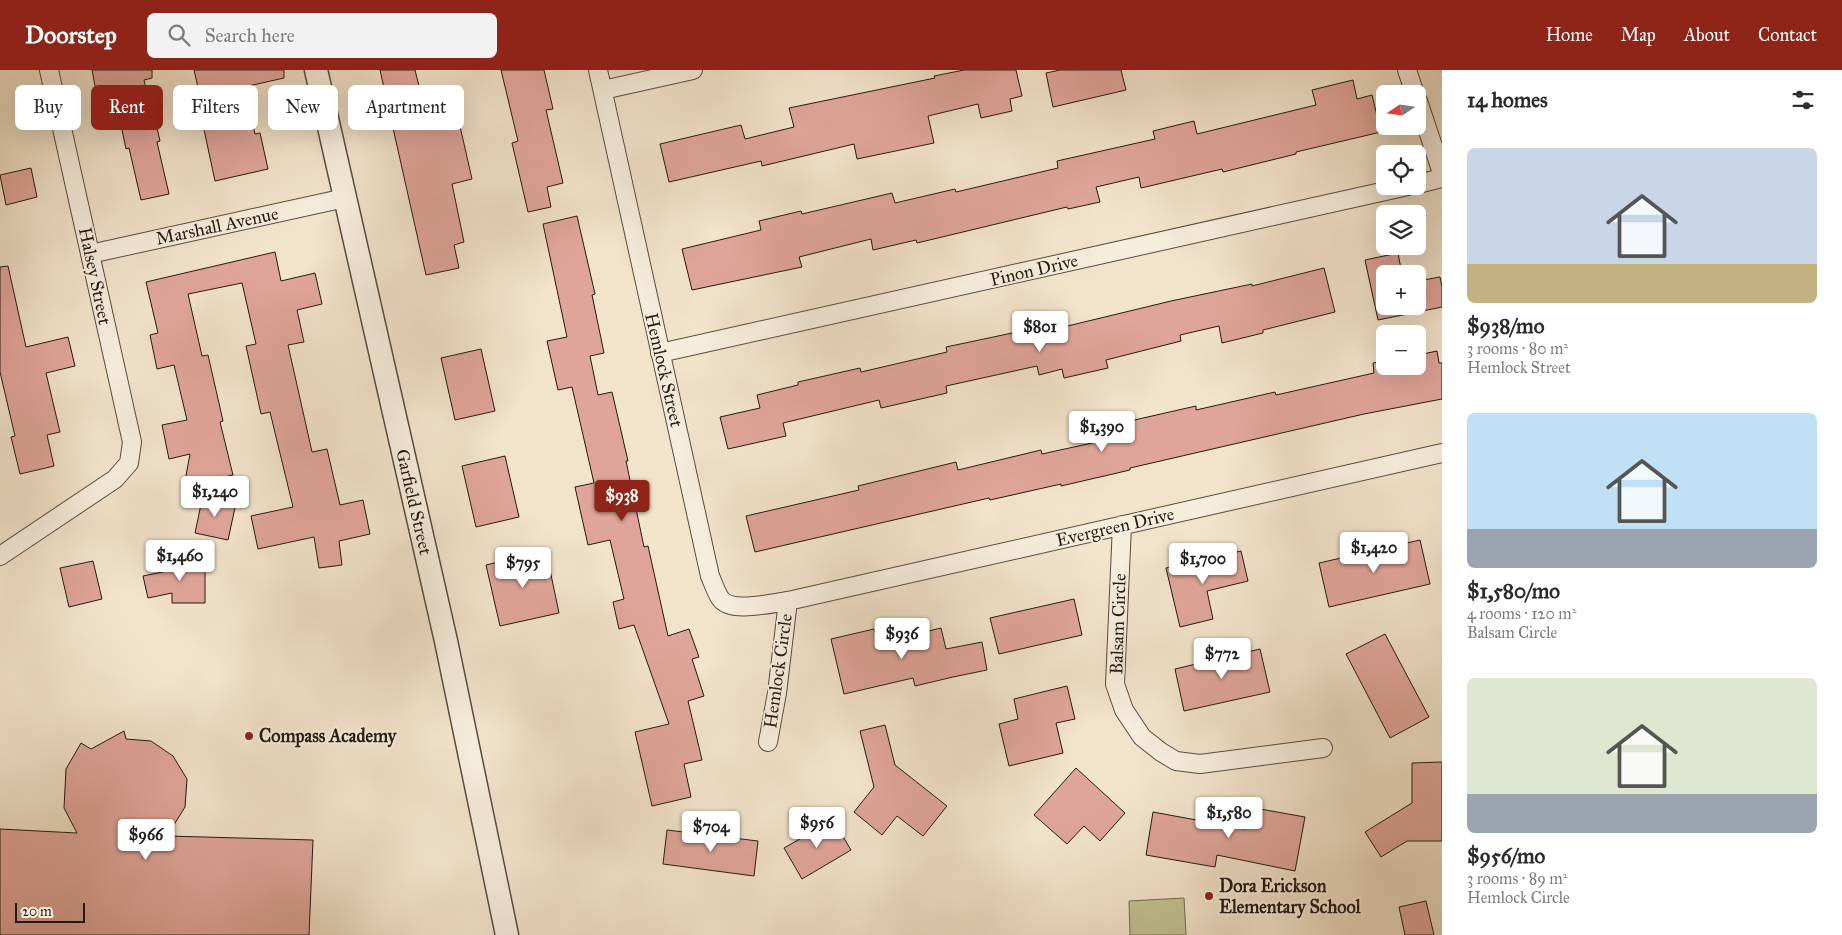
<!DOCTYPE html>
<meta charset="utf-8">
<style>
:root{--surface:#fff;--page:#f2f2f3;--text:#2b2b33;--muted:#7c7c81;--accent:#8f2418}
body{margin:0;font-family:"IM FELL Great Primer",serif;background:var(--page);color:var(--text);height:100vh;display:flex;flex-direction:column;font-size:19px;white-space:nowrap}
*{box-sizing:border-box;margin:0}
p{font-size:16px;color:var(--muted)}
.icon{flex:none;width:28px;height:28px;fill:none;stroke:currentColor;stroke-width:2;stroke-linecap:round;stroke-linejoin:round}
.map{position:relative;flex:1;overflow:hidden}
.drawer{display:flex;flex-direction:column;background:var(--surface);width:400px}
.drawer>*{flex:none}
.guide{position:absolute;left:15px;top:15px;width:475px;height:45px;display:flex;gap:10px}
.needle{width:32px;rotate:257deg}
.tools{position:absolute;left:1376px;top:15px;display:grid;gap:10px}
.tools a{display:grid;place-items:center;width:50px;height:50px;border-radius:8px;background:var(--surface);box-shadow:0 5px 20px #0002;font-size:25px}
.scale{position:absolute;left:15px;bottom:12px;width:70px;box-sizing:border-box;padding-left:5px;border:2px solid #241a11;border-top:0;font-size:14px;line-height:18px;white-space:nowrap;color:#241a11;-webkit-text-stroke:4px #f7eddd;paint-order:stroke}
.price{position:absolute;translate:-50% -42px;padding:0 11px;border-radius:5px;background:#fff;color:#222;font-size:16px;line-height:32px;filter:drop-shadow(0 1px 2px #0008)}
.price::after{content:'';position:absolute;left:50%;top:30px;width:15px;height:11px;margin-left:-8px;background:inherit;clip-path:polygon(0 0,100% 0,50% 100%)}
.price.on{background:var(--accent);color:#fff}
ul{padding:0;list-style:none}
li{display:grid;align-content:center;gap:10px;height:265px;padding:0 25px}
li span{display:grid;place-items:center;height:155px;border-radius:8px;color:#555}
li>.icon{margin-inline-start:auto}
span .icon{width:90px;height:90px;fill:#fffc;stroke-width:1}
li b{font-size:21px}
h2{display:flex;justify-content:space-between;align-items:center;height:60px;padding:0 25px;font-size:21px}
.tag{padding:0 18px;border-radius:8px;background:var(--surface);box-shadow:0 5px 20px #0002;font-size:18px;line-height:45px}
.tag.on{background:var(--accent);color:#fff}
header{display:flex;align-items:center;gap:30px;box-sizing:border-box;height:70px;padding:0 25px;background:var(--accent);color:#fff}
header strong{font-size:24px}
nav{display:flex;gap:28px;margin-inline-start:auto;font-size:18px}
.search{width:350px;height:45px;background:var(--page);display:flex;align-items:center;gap:12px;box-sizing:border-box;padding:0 18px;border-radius:8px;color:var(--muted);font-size:19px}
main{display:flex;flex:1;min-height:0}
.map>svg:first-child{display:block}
.green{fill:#c2c192;stroke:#736e52}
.building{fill:#e0a59a;stroke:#241a11}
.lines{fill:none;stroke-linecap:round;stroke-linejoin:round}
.minor-casing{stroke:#584c40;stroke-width:20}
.tertiary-casing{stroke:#584c40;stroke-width:25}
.minor{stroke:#f7eddd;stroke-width:18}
.tertiary{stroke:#f7eddd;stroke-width:22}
.poi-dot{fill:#8f2418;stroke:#f7eddd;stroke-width:2}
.labels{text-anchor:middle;stroke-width:4;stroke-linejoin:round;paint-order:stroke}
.street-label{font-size:18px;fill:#241a11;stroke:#f7eddd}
.poi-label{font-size:18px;font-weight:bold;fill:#241a11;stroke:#f7eddd;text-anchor:start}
</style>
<header>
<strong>Doorstep</strong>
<div class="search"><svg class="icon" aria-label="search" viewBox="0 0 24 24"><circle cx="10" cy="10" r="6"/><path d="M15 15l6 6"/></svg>Search here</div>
<nav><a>Home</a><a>Map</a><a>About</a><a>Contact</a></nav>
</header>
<main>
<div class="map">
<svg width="1442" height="865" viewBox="0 0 1442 865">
<rect width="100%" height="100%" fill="#f2e3cb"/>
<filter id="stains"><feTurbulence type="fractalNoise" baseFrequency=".004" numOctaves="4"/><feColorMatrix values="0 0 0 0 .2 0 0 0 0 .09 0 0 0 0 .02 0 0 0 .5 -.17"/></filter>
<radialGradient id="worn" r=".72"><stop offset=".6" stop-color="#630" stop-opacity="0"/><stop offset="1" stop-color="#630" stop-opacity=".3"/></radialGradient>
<path class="green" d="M1184,828L1186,865H1130L1129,831Z"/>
<path class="building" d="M92,0H152V8L144,10L149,31H151L160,71L157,72L169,124L141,130L129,78L126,79L113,17L96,21Z
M194,0H284V8L244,17L255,64L260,63L268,99L215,111L197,27L200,26Z
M380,0H415L422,28L452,21L472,109L452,114L464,172L454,175L459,198L426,205Z
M501,0H544L553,39L546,40L563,113L547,117L551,137L528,142L512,73L518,71Z
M964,0H1016L1022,26L1010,29L1012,41L981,48L978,34L928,46L934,73L857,89L854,74L762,96L761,91L669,112L660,74L741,55L745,69L794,57L789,38L935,8L934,6Z
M1060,0H1121L1126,20L1053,37L1046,3Z
M1353,10L1357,29L1372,25L1381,62L1296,82V84L1223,102L1222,99L1141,118L1139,107L1096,117L1100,132L1068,139L1067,137L917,173L916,170L873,180L871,169L799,187L802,197L692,220L682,179L761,160L759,151L801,141L802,144L892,123L895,133L955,119L956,122L1058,98L1057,91L1155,69L1153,61L1194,51L1197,64L1316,35L1312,20Z
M31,98L37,127L6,135L0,105Z
M577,146L595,224L592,225L604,283L590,286L598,325L612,322L628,391H626L644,477L648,476L668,566L689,559L699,587L692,589L704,626L688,631L702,690L684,694L691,727L652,736L635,662L669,654L634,555L619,559L613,532L624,529L610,470L588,475L575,417L594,413L572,317L558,320L547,271L567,267L543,154Z
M275,182L281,211L315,203L322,234L297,240L304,272L288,275L312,382L327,379L340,435L363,430L370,464L339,471L342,495L319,498L314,467L258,479L251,446L293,437L270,342L261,344L246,276L256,274L242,213L188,224L202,286L208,285L223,351L220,352L233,405L184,416L190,384L169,389L162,355L187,350L174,295L157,299L150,265L158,263L146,212Z
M1398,183L1402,204H1385V236H1418V211L1440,207L1442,217V237L1378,250L1365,190Z
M8,196L26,277L68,267L75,296L46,303L60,362L47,365L54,396L20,404L11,367L15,366L0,302V197Z
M1324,198L1335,242L1263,260V263L1222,273L1219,256L1180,265L1181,271L1106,290L1108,298L1064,308L1062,299L1039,305L1037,296L946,316L947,323L881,338L879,330L783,353L786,366L728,379L720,347L760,338L757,325L798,315V312L860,298L861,302L947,282L946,277L1017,262L1018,268L1171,231L1252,214V216Z
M481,279L495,341L455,350L441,288Z
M1437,281L1439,293H1442V329L1364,344L1130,398V400L1061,416V414L990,430L989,428L755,482L746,446L859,420L858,416L956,392L958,400L1041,380L1042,384L1133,364L1130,351L1196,336V340L1275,322L1276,325L1374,303L1373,293L1385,291V296H1418V285Z
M505,386L519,447L476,457L462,396Z
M203,425L236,433L228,470L195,463Z
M1420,470L1430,514L1329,537L1319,493Z
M546,481L559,543L500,556L486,495Z
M1241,481L1248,511L1207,521L1213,549L1180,557L1166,498Z
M205,490V533H172V523L148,528L143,506L172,500V491Z
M93,491L102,529L69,537L60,498Z
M1074,529L1082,565L999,584L990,548Z
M941,558L946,579L982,572L987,600L953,607L915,616L913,608L844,624L831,569L874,559L878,573Z
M1385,564L1429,647L1390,668L1346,584Z
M1260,579L1270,622L1184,641L1175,599Z
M1067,616L1075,649L1056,653L1063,683L1009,696L999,654L1018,649L1014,629Z
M885,655L895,695L947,736L923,766L897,746L882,765L854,742L874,717L860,661Z
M124,661L126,669L151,671L173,686L187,709L185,737L167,766L313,770L309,865H0V759L77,763L64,738L66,699L81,673L91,679Z
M1442,692V771H1407L1381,787L1365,762L1412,733V693Z
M1076,698L1125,743L1100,771L1084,756L1067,774L1034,745Z
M1249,737L1305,747L1295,801L1217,785L1215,797L1146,785L1153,742L1245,759Z
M833,750L851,780L802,809L784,778Z
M667,760L758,771L754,806L663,794Z
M1426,831L1434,865H1405L1399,837Z"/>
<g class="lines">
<defs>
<path id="minor" d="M598,0L710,506C713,513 716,522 720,528C730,544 771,533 788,531L1442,383
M1407,0L1415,24
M603,20L693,0
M1418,31L1442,103
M1418,114L1442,108
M90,184L345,128
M660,283L1408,116
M1122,455L1115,614L1124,640L1142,667L1161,682L1176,691L1200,694L1323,678
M0,486L115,409L129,393L132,372L49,0
M768,672L777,623L788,531"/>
<path id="tertiary" d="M316,0L446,571L507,865"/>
</defs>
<use href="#minor" class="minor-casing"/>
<use href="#tertiary" class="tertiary-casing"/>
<use href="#minor" class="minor"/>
<use href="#tertiary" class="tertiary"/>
</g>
<g class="poi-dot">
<circle cx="249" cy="666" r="5"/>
<circle cx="1209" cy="826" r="5"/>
</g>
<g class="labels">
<g class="street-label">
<text transform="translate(217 156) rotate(-12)" y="6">Marshall Avenue</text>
<text transform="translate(1034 200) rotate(-13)" y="6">Pinon Drive</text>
<text transform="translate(95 206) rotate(78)" y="6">Halsey Street</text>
<text transform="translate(664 300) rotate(77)" y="6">Hemlock Street</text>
<text transform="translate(414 432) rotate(77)" y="6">Garfield Street</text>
<text transform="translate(1115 457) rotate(-13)" y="6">Evergreen Drive</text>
<text transform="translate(1118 554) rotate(-88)" y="6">Balsam Circle</text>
<text transform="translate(778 601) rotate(-82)" y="6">Hemlock Circle</text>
</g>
<g class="poi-label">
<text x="259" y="672">Compass Academy</text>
<text x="1219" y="822">Dora Erickson<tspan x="1219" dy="21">Elementary School</tspan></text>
</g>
</g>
<rect width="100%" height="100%" filter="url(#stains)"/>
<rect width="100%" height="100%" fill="url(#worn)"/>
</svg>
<div class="tools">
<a><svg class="needle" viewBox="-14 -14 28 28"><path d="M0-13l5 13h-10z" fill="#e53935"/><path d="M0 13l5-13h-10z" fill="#7c7c81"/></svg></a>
<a><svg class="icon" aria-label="locate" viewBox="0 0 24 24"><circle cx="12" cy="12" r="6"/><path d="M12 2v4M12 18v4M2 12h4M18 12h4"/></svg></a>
<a><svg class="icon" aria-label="layers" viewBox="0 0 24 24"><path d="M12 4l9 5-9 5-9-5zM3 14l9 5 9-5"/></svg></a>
<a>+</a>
<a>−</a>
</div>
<div class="scale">20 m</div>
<b class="price" style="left:1040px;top:283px">$801</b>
<b class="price" style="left:1102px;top:383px">$1,390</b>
<b class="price" style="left:215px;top:448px">$1,240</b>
<b class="price on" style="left:622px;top:452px">$938</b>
<b class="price" style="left:1374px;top:504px">$1,420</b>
<b class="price" style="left:180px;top:512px">$1,460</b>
<b class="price" style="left:1203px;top:515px">$1,700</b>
<b class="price" style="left:523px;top:519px">$795</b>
<b class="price" style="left:902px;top:590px">$936</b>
<b class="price" style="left:1222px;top:610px">$772</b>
<b class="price" style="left:1229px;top:769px">$1,580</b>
<b class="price" style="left:817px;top:779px">$956</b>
<b class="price" style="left:711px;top:783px">$704</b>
<b class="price" style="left:146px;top:791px">$966</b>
<div class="guide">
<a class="tag">Buy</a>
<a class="tag on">Rent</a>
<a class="tag">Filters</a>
<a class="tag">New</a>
<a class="tag">Apartment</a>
</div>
</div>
<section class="drawer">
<h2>14 homes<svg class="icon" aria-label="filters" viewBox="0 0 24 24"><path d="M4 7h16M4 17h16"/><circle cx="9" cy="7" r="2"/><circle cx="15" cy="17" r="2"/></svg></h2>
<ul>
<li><span style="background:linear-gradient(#c9d6e8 75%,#c2b280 0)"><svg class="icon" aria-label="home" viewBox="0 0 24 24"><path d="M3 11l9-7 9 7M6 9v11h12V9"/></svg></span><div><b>$938/mo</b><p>3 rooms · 80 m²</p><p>Hemlock Street</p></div></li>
<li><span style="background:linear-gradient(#bfe0f5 75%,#9aa5b1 0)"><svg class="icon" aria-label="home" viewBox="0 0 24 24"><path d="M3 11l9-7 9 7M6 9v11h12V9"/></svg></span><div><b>$1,580/mo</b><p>4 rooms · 120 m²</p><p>Balsam Circle</p></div></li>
<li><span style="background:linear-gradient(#dfe7d0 75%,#9aa5b1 0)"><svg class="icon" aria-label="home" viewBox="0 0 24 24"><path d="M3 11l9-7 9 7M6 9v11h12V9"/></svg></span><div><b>$956/mo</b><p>3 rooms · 89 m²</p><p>Hemlock Circle</p></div></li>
</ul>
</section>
</main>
